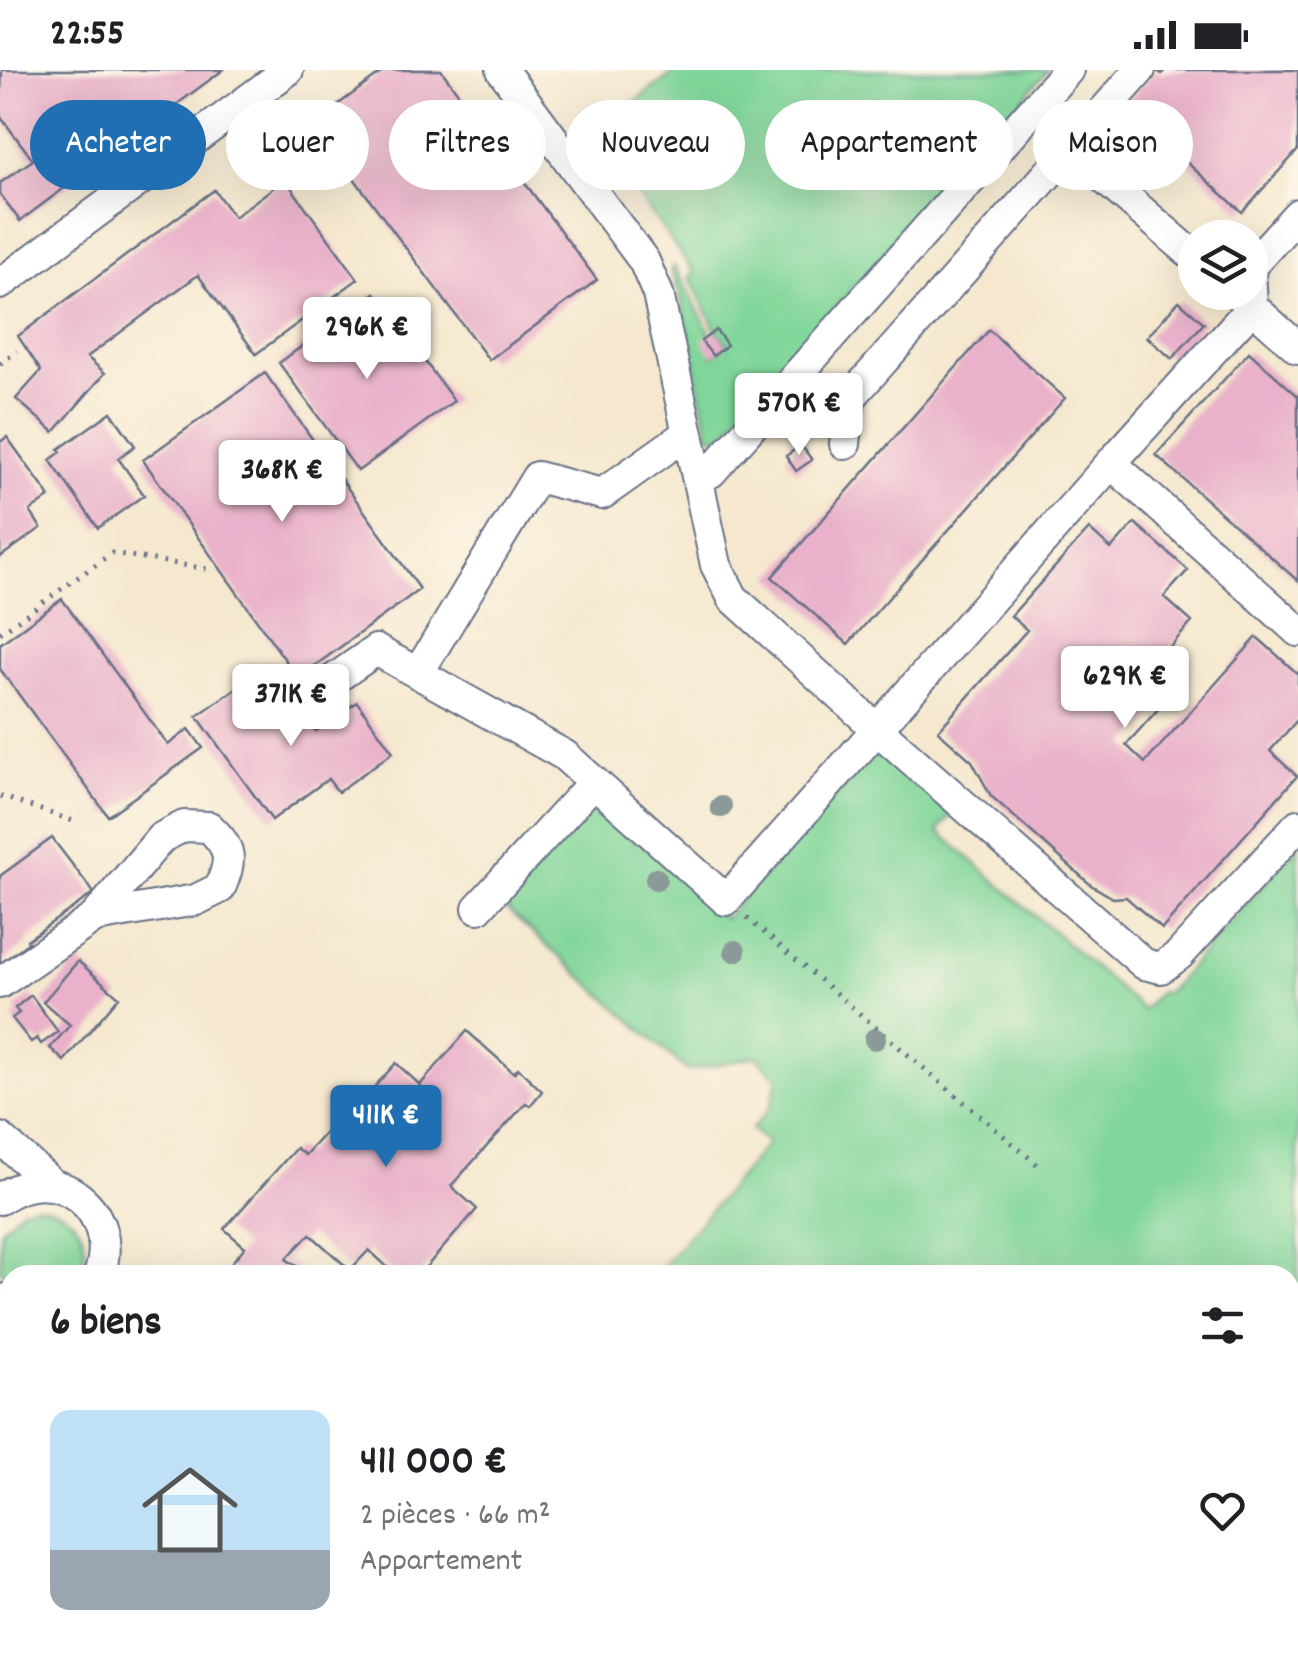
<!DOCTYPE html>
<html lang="fr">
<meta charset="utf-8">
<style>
:root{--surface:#fff;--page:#f6f6f6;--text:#202124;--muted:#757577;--line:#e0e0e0;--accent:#1f6fb2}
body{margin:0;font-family:Dekko,sans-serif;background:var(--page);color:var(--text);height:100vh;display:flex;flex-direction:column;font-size:38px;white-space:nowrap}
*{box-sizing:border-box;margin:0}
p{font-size:32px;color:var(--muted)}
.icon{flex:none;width:55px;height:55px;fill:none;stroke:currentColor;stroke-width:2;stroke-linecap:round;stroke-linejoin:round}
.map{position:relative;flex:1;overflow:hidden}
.drawer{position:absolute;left:0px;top:1195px;width:1300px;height:392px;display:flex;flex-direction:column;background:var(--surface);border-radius:30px 30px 0 0;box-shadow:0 10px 40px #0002}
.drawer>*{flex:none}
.guide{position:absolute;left:30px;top:30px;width:1240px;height:90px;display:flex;gap:20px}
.buttons{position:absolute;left:1178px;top:150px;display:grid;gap:20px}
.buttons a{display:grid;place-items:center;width:90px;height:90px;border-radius:50%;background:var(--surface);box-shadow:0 10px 40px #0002;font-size:50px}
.price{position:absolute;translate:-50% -85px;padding:0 22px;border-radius:10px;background:#fff;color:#222;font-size:32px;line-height:65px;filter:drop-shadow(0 2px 5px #0008)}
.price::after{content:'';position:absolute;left:50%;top:60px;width:30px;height:22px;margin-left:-15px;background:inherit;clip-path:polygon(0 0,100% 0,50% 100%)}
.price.current{background:var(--accent);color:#fff}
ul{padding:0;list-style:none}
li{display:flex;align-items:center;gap:30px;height:250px;padding:0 50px}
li+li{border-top:2px solid var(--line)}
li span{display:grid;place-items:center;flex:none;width:280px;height:200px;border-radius:20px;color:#555}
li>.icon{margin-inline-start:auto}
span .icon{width:120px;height:120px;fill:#fffc;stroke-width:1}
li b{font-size:42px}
h2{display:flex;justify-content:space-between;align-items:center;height:120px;padding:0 50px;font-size:42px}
.tag{padding:0 35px;border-radius:45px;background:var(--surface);box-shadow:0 10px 40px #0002;font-size:35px;line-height:90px}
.tag.current{background:var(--accent);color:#fff}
.status{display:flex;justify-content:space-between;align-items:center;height:70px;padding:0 50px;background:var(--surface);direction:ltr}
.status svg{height:28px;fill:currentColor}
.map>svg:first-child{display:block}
.green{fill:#80d69a;stroke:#4e827c;stroke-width:2.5}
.building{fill:#e9b1ca}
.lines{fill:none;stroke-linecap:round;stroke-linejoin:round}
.minor-casing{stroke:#677086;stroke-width:34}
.path{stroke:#677086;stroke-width:5;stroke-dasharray:2.5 8;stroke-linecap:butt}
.minor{stroke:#fff;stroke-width:30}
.tree{fill:#8b9999}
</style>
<div class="status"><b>22:55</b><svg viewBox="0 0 49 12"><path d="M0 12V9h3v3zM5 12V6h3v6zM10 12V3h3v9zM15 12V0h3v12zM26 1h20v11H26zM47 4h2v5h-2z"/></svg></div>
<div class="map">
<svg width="1298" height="1586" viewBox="0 0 1298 1586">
<rect width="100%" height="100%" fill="#fcf5e5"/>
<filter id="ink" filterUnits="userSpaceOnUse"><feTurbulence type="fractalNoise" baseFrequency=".01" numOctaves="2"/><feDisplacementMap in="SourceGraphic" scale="20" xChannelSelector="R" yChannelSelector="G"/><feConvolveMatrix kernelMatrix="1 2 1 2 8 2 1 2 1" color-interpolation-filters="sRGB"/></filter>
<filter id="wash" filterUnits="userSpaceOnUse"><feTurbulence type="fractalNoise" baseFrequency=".0048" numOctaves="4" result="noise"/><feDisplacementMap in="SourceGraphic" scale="40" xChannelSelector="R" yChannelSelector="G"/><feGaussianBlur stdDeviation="2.25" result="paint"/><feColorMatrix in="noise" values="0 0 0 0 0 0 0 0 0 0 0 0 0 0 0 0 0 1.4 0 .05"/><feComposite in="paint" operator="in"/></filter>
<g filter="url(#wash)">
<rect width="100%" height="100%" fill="#f5e8cf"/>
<path class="green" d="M678,0H1048L723,364L717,367L709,365L681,229L671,199L674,196L711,264L713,286L727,274L716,260L689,206L694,202L579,45L594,36L606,53Z
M879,682L888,684L954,742L938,761L1143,940L1159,922H1166L1175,914L1298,775V1318L1290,1321V1205H655L768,1073L752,1059L770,1038L778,1008L756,986L688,1001L506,839L505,832L592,737H602L725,848L871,685Z
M34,1135C73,1136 98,1169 78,1205H10V1213L0,1199L1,1159L21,1139Z
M0,1301L10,1305V1407L0,1402Z"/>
<g id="blocks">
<path class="building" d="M2,0H223L20,151L0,124V113L33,90L0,46Z
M385,0H441L597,210L489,290L313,53Z
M1155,0L1162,4L1165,0H1298V80L1242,142L1162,70L1156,77L1117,43Z
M285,109L358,209L256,284L198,205L87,287L105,303L54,362L16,329L41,301L18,266L214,120L234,147Z
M375,223L454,331L358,401L279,293Z
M1179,231L1204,253L1172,289L1147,267Z
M716,260L727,275L713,286L701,271Z
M989,260L1065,328L848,574L772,507Z
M1249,282L1298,326V511L1156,385Z
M265,303L420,519L298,608L143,390Z
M111,342L135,376L118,388L144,425L98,458L50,390L61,382L59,379Z
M7,367L50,427L30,441L41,458L0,487V372Z
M801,375L812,390L796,401L786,386Z
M1135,453L1188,500L1164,527L1192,552L1135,616L1159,638L1126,675L1145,693L1257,567L1298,604V649L1270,681L1297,706L1162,859L1126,827L1113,828L1091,815L991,726L972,691L938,661L1027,560L1011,546L1089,459L1111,479Z
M62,529L168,675L189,659L203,678L108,746L0,599V574Z
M248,610L290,668L310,653L316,661L357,632L393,682L338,722L328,709L272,750L197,646Z
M52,768L94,823L27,870L29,872L0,894V806Z
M78,891L119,927L64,991L50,978L70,955L43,932Z
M31,925L58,962L41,974L37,968L31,972L12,948L19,943L15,938Z
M467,961L514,1003L518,998L542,1021L530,1036L526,1033L451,1116L477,1139L419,1205H396L369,1180L350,1200L310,1164L286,1189L310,1205H237L228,1197L245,1177L224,1159L296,1078L305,1085L355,1030L359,1034L396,993L420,1015Z"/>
</g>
</g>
<g filter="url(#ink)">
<use href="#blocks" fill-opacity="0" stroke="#677086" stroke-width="2.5"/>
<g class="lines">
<defs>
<path id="minor" d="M1070,79L1195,187
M0,214L288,0
M1238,224L1298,278
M845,374L850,328L1140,0
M1111,393L1252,237L1250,197L1298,144
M697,405L711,402L1068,0
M1298,561L1111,393L877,659L1144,894L1161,898L1179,885L1298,755
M418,603L537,407L602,424L688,363
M300,633L376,580L564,685L726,830L877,659L733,528L716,495L658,224L644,191L502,0
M478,838L594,712
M0,913L95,847L161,768L184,756L209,757C232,779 232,789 220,818L196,830L95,847
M0,1068L53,1115
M0,1129C56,1087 122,1142 99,1205
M0,1229L10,1236
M1290,1367L1298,1364
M0,1426L10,1431
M0,1472L10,1469
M0,1575H10
M754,1578L941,1586"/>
</defs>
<use href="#minor" class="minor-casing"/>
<path class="path" d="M0,294L17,281
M0,563L112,483L213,500
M0,726L73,751
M747,848L1039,1096
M1290,1327L1298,1324
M452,1578V1586"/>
<use href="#minor" class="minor"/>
</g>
<g class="tree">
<circle cx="721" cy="737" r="11"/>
<circle cx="656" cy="809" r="11"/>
<circle cx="735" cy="881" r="11"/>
<circle cx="875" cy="969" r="11"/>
</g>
</g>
</svg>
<div class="buttons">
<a><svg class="icon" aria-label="layers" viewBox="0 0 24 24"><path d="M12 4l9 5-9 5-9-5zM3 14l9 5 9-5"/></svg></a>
</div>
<b class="price" style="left:367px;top:312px">296K €</b>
<b class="price" style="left:799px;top:388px">570K €</b>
<b class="price" style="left:282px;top:455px">368K €</b>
<b class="price" style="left:1125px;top:661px">629K €</b>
<b class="price" style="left:291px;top:679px">371K €</b>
<b class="price current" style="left:386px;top:1100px">411K €</b>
<div class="guide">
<a class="tag current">Acheter</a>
<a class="tag">Louer</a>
<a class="tag">Filtres</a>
<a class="tag">Nouveau</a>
<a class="tag">Appartement</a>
<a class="tag">Maison</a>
</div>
<section class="drawer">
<h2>6 biens<svg class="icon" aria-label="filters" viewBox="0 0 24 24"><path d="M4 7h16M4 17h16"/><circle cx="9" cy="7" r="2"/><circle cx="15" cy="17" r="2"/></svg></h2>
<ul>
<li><span style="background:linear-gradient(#bfe0f5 70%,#9aa5b1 0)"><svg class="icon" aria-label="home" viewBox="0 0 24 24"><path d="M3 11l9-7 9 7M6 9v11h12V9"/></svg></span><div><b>411 000 €</b><p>2 pièces · 66 m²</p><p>Appartement</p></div><svg class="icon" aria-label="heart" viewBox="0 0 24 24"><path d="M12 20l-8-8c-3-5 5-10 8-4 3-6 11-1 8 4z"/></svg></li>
</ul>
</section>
</div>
